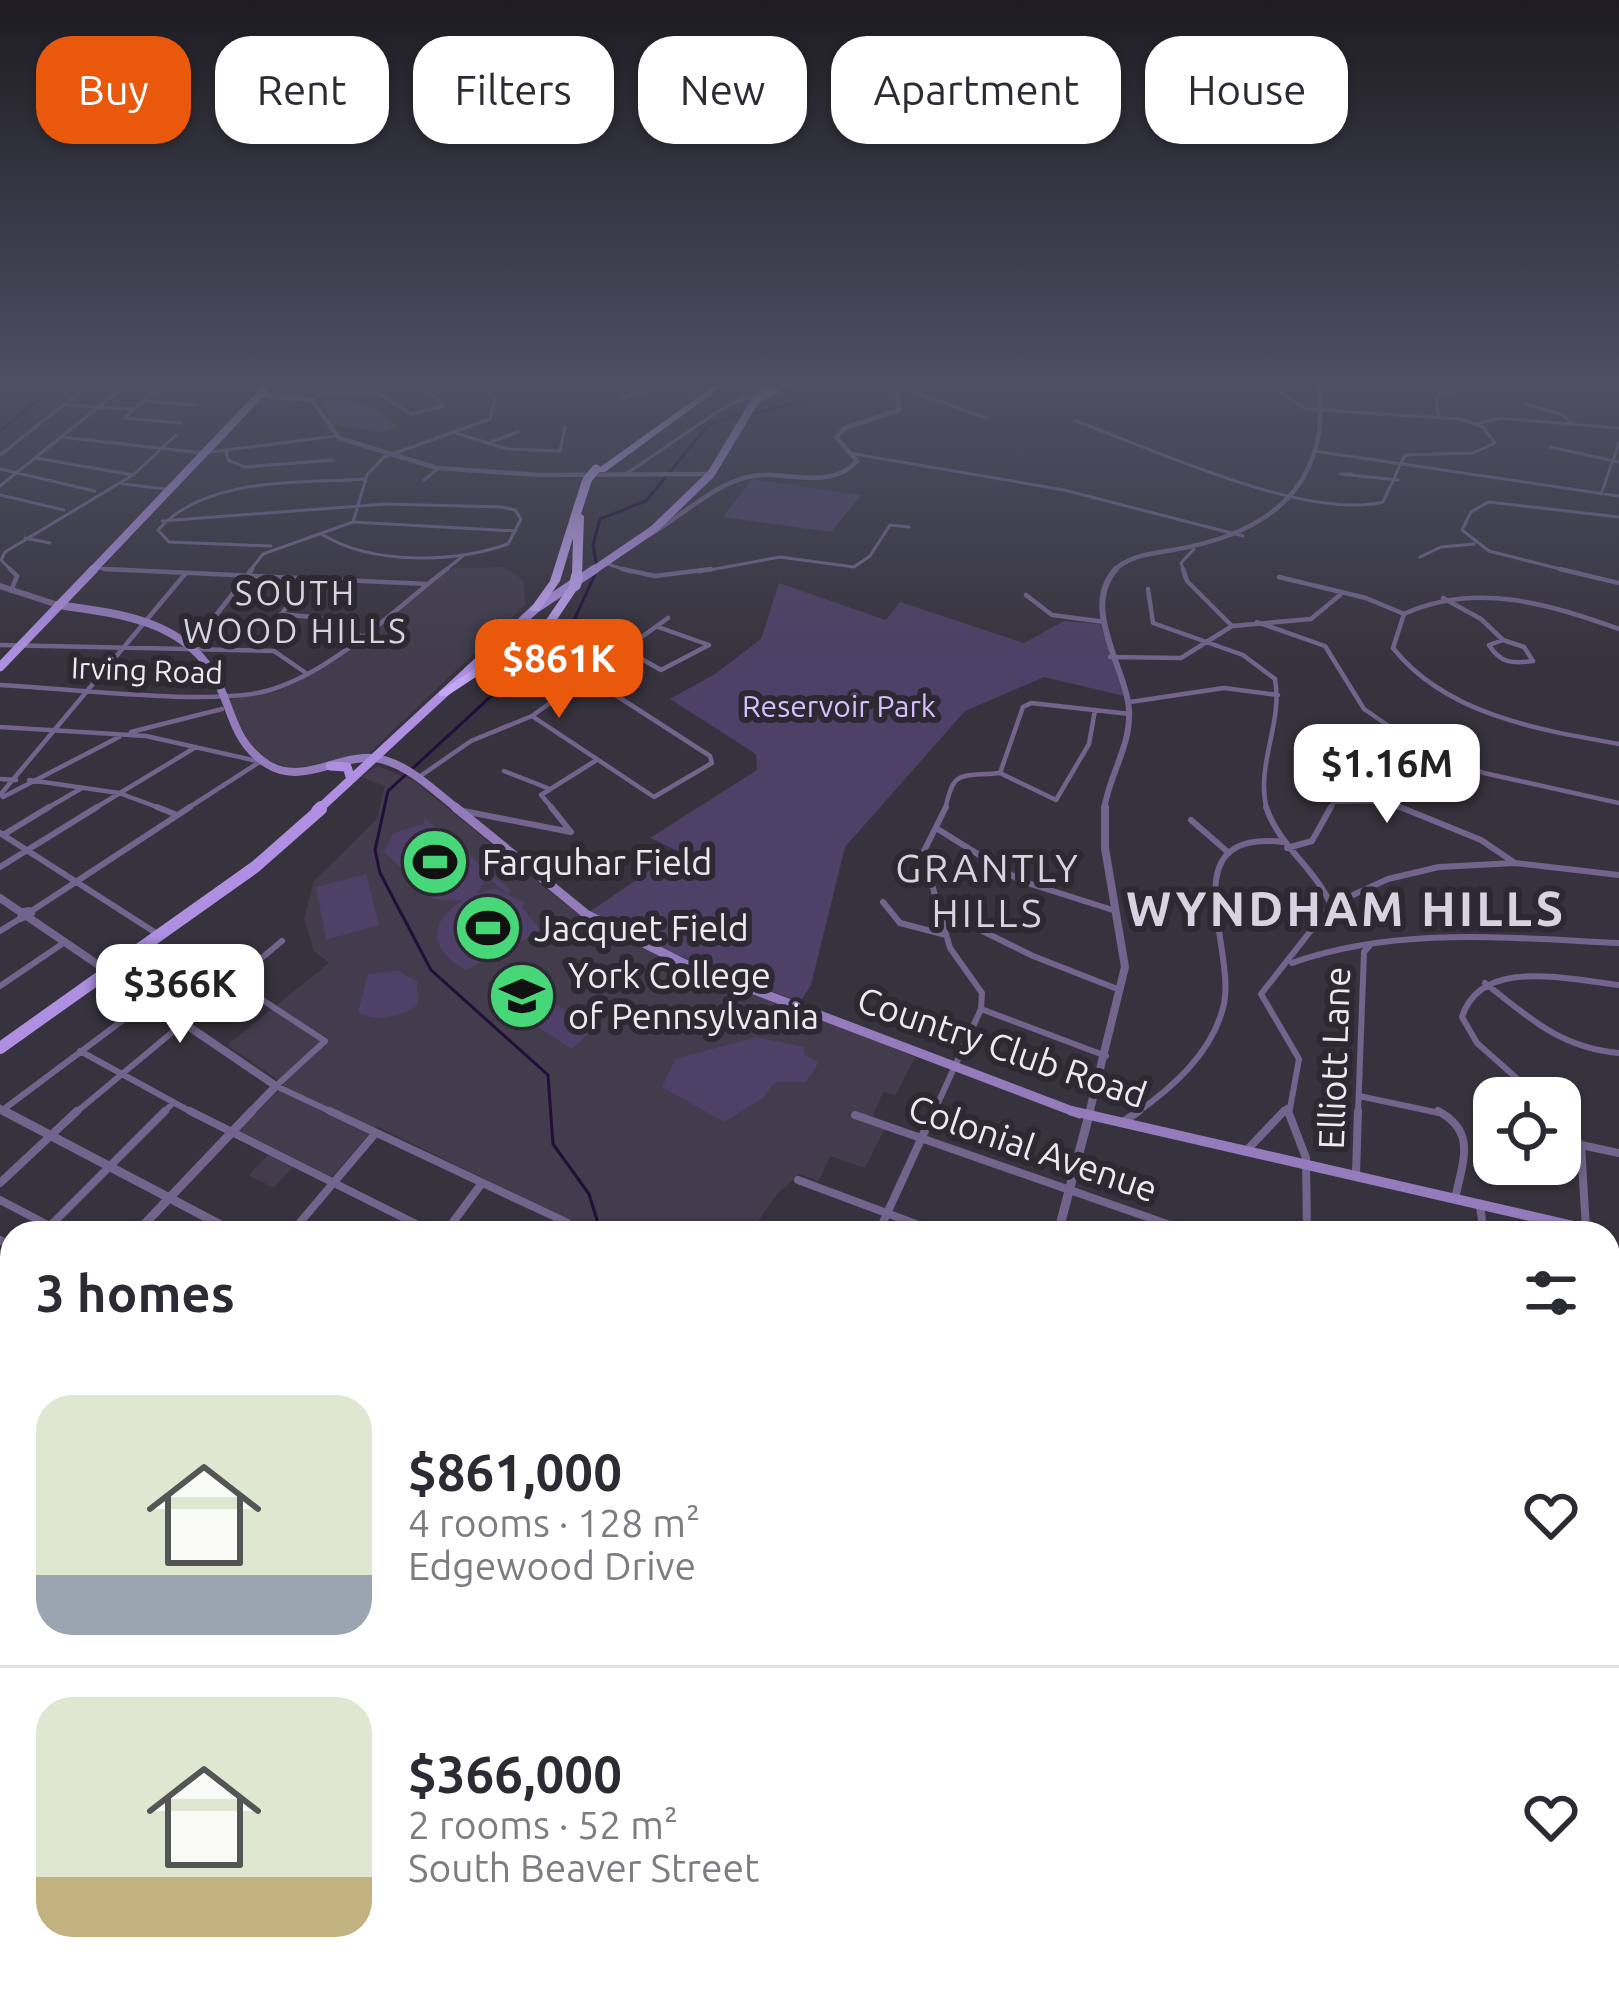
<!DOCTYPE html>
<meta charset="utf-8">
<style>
:root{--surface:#fff;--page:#f2f2f3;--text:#2b2b33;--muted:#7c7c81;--line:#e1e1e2;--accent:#ea580c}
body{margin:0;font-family:Ubuntu,sans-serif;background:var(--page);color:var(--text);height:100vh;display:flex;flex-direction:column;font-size:45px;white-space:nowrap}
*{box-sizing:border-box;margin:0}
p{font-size:39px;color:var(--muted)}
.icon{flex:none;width:66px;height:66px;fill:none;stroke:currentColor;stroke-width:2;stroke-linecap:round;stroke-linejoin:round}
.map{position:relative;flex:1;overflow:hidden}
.side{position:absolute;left:0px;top:1221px;width:1620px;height:771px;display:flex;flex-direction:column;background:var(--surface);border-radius:36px 36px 0 0;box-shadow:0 3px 9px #0004}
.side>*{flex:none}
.hud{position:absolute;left:36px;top:36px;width:1548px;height:108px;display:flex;gap:24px}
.buttons{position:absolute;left:1473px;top:1077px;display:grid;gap:24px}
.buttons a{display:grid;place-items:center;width:108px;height:108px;border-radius:24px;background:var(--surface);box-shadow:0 3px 9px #0004;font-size:60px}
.price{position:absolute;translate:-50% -102px;padding:0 27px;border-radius:24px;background:#fff;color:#222;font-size:39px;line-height:78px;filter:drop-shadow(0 3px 6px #0008)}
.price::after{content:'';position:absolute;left:50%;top:72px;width:36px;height:27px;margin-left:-18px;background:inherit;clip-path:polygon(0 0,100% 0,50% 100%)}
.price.active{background:var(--accent);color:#fff}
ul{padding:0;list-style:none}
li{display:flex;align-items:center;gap:36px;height:300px;padding:0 36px}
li+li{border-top:3px solid var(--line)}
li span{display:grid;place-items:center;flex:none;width:336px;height:240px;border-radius:36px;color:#555}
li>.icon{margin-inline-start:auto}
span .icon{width:144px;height:144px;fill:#fffc;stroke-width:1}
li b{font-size:51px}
h2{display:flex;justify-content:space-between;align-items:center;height:144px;padding:0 36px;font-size:51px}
.tag{padding:0 42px;border-radius:36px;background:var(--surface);box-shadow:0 3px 9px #0004;font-size:42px;line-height:108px}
.tag.active{background:var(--accent);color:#fff}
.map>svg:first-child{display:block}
.built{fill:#423c4c}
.green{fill:#4e4066}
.water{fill:#220e3a}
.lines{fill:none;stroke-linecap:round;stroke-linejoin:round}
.stream-far1{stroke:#220e3a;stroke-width:3}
.stream{stroke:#220e3a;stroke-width:4.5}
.minor-far4{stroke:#72648c;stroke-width:3}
.minor-far3{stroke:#72648c;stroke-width:4.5}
.minor-far2{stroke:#72648c;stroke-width:6}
.minor-far1{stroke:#72648c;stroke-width:8}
.minor{stroke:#72648c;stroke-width:9}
.tertiary-far4{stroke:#72648c;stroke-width:4.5}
.tertiary-far3{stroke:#72648c;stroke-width:6}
.tertiary-far2{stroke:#72648c;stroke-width:8}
.tertiary-far1{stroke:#72648c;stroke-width:9}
.tertiary{stroke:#72648c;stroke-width:12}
.secondary-far2{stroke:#947cbc;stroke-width:8}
.secondary-far1{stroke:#947cbc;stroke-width:9}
.secondary{stroke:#947cbc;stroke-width:10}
.primary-far2{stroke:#ae8fe1;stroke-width:8}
.primary-far1{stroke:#ae8fe1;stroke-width:9}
.primary{stroke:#ae8fe1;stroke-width:12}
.motorway{fill:#c2a5f3;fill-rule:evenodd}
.motorway-bridge-far1{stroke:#c2a5f3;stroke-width:9}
.motorway-bridge{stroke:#c2a5f3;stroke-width:12}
.labels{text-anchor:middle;stroke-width:12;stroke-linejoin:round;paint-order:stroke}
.far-street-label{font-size:30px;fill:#eceaf1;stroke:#2d2933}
.far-park-label{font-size:30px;fill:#d6bffe;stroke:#2d2933}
.far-neighbourhood-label{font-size:33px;letter-spacing:3px;fill:#d7d3e0;stroke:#2d2933}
.poi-label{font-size:36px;fill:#eceaf1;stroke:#2d2933;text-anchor:start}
.street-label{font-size:36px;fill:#eceaf1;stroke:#2d2933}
.neighbourhood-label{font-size:39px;letter-spacing:3px;fill:#d7d3e0;stroke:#2d2933}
.district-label{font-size:48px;font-weight:bold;letter-spacing:3px;fill:#d7d3e0;stroke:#2d2933}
</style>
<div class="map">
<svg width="1619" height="1990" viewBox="0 0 1619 1990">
<rect width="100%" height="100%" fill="#37333e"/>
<path class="built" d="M505,567L524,581L525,605L369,753L292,769L268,760L243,737L227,700L278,691L301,680L453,568Z
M378,766L414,781L565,904L618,938L915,1057L896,1095L883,1092L871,1120L886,1126L865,1168L830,1156L819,1181L799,1174L777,1194L750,1233H597L376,1126L331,1178L296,1163L274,1188L249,1175L271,1152L238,1133L284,1084L227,1045L329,963L314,951L304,918L314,881L376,820L385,786L361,777Z
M1608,1244L1619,1246V1781L1608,1778Z
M1608,1834L1619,1837V1990H862L865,1980H1608Z
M251,1980H453V1990H245Z"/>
<path class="green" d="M320,400L369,404L398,426L383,432L334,425Z
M752,479L861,495L831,532L723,517Z
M779,583L886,620L900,602L1024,643L1064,621L1100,624L1124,696L1044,677L965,711L845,847L811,985L800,1002L648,944L591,911L678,851L650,838L757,770L756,754L670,699L715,674L761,639Z
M425,818L512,891L507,894L487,877L477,894L495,888L525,903L522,907L541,931L466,970C429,949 427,923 462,901L433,899L384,852L393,833L423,824Z
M366,874L379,925L326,940L316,887Z
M398,971L417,981L418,1005C401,1017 374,1023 358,1012L368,974Z
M540,994L594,1028L572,1049L517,1013Z
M756,1037L804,1047L805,1055L819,1062L806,1082H775L763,1098L724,1122L662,1087L675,1059Z"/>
<path class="water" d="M12,1945V1980H196L204,1990H0V1948Z"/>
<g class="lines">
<path class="stream-far1" d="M751,414L808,400L827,382
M0,431L61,382
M596,562L593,545L600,519L646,501L709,424L741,414
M596,572L574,620L388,791L375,850L380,873L431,970L548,1075L553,1144L589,1194L601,1233"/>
<path class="stream" d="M453,1980V1990"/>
<path class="minor-far4" d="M1533,382L1543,383
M893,385L986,418
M0,387L4,382
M327,392L379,394L411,414L444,406L419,382
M367,393L376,382
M622,398L674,382
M312,400L335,382
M144,401L195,405
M1525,404L1561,414L1573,424
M64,405L134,409L125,418L181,423
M134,409L165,382
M1438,416L1436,399L1443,391L1452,392L1444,393
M1076,421C1152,449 1306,521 1383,502L1405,455L1473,453L1495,443L1483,427L1460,419L1306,409L1274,388L1249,382
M1476,424L1500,418L1619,428
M456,433L507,449L560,451L565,427
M61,437L203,453L336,436
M491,442L518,432
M1550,447L1619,462
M226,451L228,460L245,467L333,460
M1314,451L1619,496
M849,453L1064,490L1243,536
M0,455L93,382
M36,458L133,475
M0,469L95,491
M626,474L726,406L784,383
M1352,474H1340L1398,480
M424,480L439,468
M123,484L167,489
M0,486L130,382
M1601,494L1619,443
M0,495L64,510
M162,521L386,504L502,507L515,510L521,519L508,544C454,563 373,565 323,535
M353,522L516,531
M25,538L50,543
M271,546L169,542L158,530C206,476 297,484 364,479
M1420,557L1441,547L1474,544
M605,563L631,572
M93,568L167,572
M13,572L1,560L5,552L133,475L176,435
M249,572L263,554L353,522L367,475L384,457L490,419L495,395L469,382
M443,572L464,555
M699,572L780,557L854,567L870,556L890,525L909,527
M1184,572L1181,563L1194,549
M1572,572L1489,551L1462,530L1471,512L1488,502L1619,517"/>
<path class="minor-far3" d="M10,569L17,576L11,591
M104,569L428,584
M622,569L655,576L711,569
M1183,569L1187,581L1232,626
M1560,569L1619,583
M1279,577L1366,598L1404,614
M1148,589L1153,623L1243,655L1275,679C1283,725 1255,765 1267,810
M1026,595L1052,615L1105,622
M1443,598L1481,619L1503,640
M281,614L321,618L361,636
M1257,622L1325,646L1364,709L1419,747L1484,773L1619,803
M1619,629C1549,604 1475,581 1404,614L1393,648C1446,715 1540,730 1619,744
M1503,640L1524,647L1533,661C1512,664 1500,663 1489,645Z
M0,645L274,651L306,673
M192,646L252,569
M624,649L661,670L709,645L658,627
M257,651L305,579
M1110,657L1181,658L1232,626L1311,619L1340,595
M0,685C65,688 214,707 270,690C336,670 394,609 447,569
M1130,702L1224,688L1278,695
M532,716L654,797L712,763L710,756L586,676
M0,727L146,736L257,761
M131,732L222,709
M504,771L550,789
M1000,773L1056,800L1089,744L1095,710
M419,777L471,741L532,716L668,618
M0,779L16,780
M29,780L119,793L165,810
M0,795L185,574
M3,797L119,737
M44,810L82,788
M92,810L196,747
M185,810L261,761
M554,810L541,795L595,761
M945,810C954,769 958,777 1000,773L1023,707L1031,703L1130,714
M1329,810L1334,802L1372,801L1409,810"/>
<path class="minor-far2" d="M157,807L177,815
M551,807L571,832
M1266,807C1279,846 1315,868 1331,905
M1400,807L1481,840L1515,863
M463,811L571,832
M1191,820L1229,853
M936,828L1021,881L1116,911
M0,833L156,933
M3,835L49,807
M1287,848L1312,841L1331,807
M0,867L97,807
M883,902L900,923L946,935
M938,909L1033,956L1120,990
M30,912L190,807
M0,931L21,918
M1292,963C1397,926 1510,938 1619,943
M235,982L325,1041L276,1086L336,1114
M1485,983C1529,1018 1561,1048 1619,1053
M0,986L65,942
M981,1009L1106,1056
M80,1051L195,1114
M1359,1096L1444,1114
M1539,1098L1477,1043L1462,1017C1481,956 1570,980 1619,985
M4,1109L150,1000
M74,1114L282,941
M162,1114L173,1103
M933,1114L981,1009L982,993L950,948L923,853L946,807
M1135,1114C1172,1088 1211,1054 1223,1008C1239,951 1167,829 1283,842
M1281,1114L1287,1108
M1289,1114L1299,1059L1261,994L1331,905L1388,879L1439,867L1515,863L1619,875
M1358,1114L1364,952L1371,944"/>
<path class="minor-far1" d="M190,1111L434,1233
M330,1111L568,1223V1233
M1288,1111L1306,1158L1307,1233
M1438,1111C1478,1132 1462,1163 1455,1199
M855,1115L1193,1233
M1560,1120L1581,1145L1586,1229
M1123,1122L1139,1111
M1581,1145L1619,1153
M1248,1149L1284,1111
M1356,1174L1358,1111
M798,1180L940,1233
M0,1183L77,1111
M0,1200L63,1233
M1480,1207L1484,1233
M43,1233L165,1111
M291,1233L374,1135
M445,1233L482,1183
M878,1233L934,1111
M0,1240L12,1247
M0,1276L12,1264
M0,1302L12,1309
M1608,1348L1619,1351
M0,1391L12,1399
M0,1431L12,1417
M0,1488L12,1496"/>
<path class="minor" d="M1608,1548L1619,1550
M0,1573L12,1559
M0,1649L12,1658
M1608,1818L1619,1821
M0,1824L12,1808
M0,1824L12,1825
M231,1990L237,1980"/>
<path class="tertiary-far4" d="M259,395L312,400L339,438L437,468L540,475L711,474
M649,535C681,517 711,486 748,477C785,468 828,493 857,461L836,437L845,428L899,410L896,382
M1113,572C1128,555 1152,554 1173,550C1238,539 1304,511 1318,438C1322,420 1318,401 1320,382"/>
<path class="tertiary-far3" d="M0,586L58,605
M1104,810C1109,773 1135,741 1128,702C1121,661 1082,606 1116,569"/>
<path class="tertiary-far2" d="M0,898L22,913
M29,911L31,913L21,918L24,912Z
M28,917L276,1086L249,1114
M0,1109L10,1114
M1089,1114L1125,967L1105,848V807"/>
<path class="tertiary-far1" d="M4,1111L236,1233
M136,1233L252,1111
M1058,1233L1090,1111
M0,1375L12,1363"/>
<path class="tertiary" d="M842,1990L845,1980"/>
<path class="secondary-far2" d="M58,605C114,613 179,619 212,672C233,705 230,740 267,764C301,786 338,755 374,758C407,762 434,791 459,810"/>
<path class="secondary-far1" d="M455,807L586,914L683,963L1080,1114"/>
<path class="secondary" d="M1072,1111L1604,1233"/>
<path class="primary-far2" d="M91,572L272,382
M591,572L654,529L711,474L755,401L789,382"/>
<path class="primary-far1" d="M0,667L94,569
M330,766L347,767L350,776
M318,810L535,609L595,569"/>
<path class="primary" d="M317,811L321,807
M0,1048L255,867L321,809"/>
<path class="motorway" d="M719,382H728L605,472H599V468Z
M587,477L592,480L581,514L584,516L582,576L577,579L572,576L573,538L560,581L539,611H531L530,609L550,581L582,480Z
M571,583L580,585L552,627L447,696H439V692L544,623Z"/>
<path class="motorway-bridge-far1" d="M587,480L596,469"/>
<path class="motorway-bridge" d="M575,585L577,576"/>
</g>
<linearGradient id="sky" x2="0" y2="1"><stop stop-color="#1e1c22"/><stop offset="0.58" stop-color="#4d5063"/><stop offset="1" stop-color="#4d5063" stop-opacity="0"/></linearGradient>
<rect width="1619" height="661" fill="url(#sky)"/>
<defs>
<symbol id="stadium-disc" viewBox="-11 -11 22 22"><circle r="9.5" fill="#48d778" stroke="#2d2933"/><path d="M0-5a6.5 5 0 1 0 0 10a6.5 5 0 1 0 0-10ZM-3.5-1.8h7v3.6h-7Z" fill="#111"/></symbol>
<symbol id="university-disc" viewBox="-11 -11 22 22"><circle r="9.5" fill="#48d778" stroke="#2d2933"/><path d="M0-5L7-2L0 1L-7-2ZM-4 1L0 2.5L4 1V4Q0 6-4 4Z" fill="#111"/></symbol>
</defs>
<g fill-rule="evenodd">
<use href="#stadium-disc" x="397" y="824" width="76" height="76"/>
<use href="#stadium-disc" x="450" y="890" width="76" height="76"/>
<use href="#university-disc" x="484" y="958" width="76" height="76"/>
</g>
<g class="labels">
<g class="far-street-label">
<text transform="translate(147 671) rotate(2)" y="10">Irving Road</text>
</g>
<g class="far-park-label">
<text x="839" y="717">Reservoir Park</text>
</g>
<g class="far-neighbourhood-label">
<text x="296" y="605">SOUTH<tspan x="296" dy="38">WOOD HILLS</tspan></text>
</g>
<g class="poi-label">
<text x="482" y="875">Farquhar Field</text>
<text x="534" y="941">Jacquet Field</text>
<text x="568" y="988">York College<tspan x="568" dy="41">of Pennsylvania</tspan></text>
</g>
<g class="street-label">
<text transform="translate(1002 1047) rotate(19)" y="13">Country Club Road</text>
<text transform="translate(1334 1058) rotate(-88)" y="13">Elliott Lane</text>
<text transform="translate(1033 1148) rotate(19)" y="13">Colonial Avenue</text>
</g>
<g class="neighbourhood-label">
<text x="988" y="882">GRANTLY<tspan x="988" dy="45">HILLS</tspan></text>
</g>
<g class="district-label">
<text x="1346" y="926">WYNDHAM HILLS</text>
</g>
</g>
</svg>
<div class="buttons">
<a><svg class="icon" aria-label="locate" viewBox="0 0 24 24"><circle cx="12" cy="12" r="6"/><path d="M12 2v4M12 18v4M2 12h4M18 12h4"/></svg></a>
</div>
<b class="price active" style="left:559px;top:721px">$861K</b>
<b class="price" style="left:1387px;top:826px">$1.16M</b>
<b class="price" style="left:180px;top:1046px">$366K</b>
<div class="hud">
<a class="tag active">Buy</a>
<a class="tag">Rent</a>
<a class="tag">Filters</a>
<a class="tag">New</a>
<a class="tag">Apartment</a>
<a class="tag">House</a>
</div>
<section class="side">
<h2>3 homes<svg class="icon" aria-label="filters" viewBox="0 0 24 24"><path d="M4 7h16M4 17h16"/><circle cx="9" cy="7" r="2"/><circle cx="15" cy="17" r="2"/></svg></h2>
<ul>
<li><span style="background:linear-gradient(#dfe7d0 75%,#9aa5b1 0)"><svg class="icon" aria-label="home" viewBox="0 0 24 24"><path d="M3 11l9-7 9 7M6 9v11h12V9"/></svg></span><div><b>$861,000</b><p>4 rooms · 128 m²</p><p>Edgewood Drive</p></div><svg class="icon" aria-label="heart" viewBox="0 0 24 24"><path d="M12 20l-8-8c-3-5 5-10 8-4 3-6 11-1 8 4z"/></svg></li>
<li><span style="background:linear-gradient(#dfe7d0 75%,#c2b280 0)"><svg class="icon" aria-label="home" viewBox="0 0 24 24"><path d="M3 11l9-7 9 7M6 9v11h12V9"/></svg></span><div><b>$366,000</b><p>2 rooms · 52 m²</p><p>South Beaver Street</p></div><svg class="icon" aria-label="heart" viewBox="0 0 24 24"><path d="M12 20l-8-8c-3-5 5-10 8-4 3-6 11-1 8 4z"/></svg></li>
</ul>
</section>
</div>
